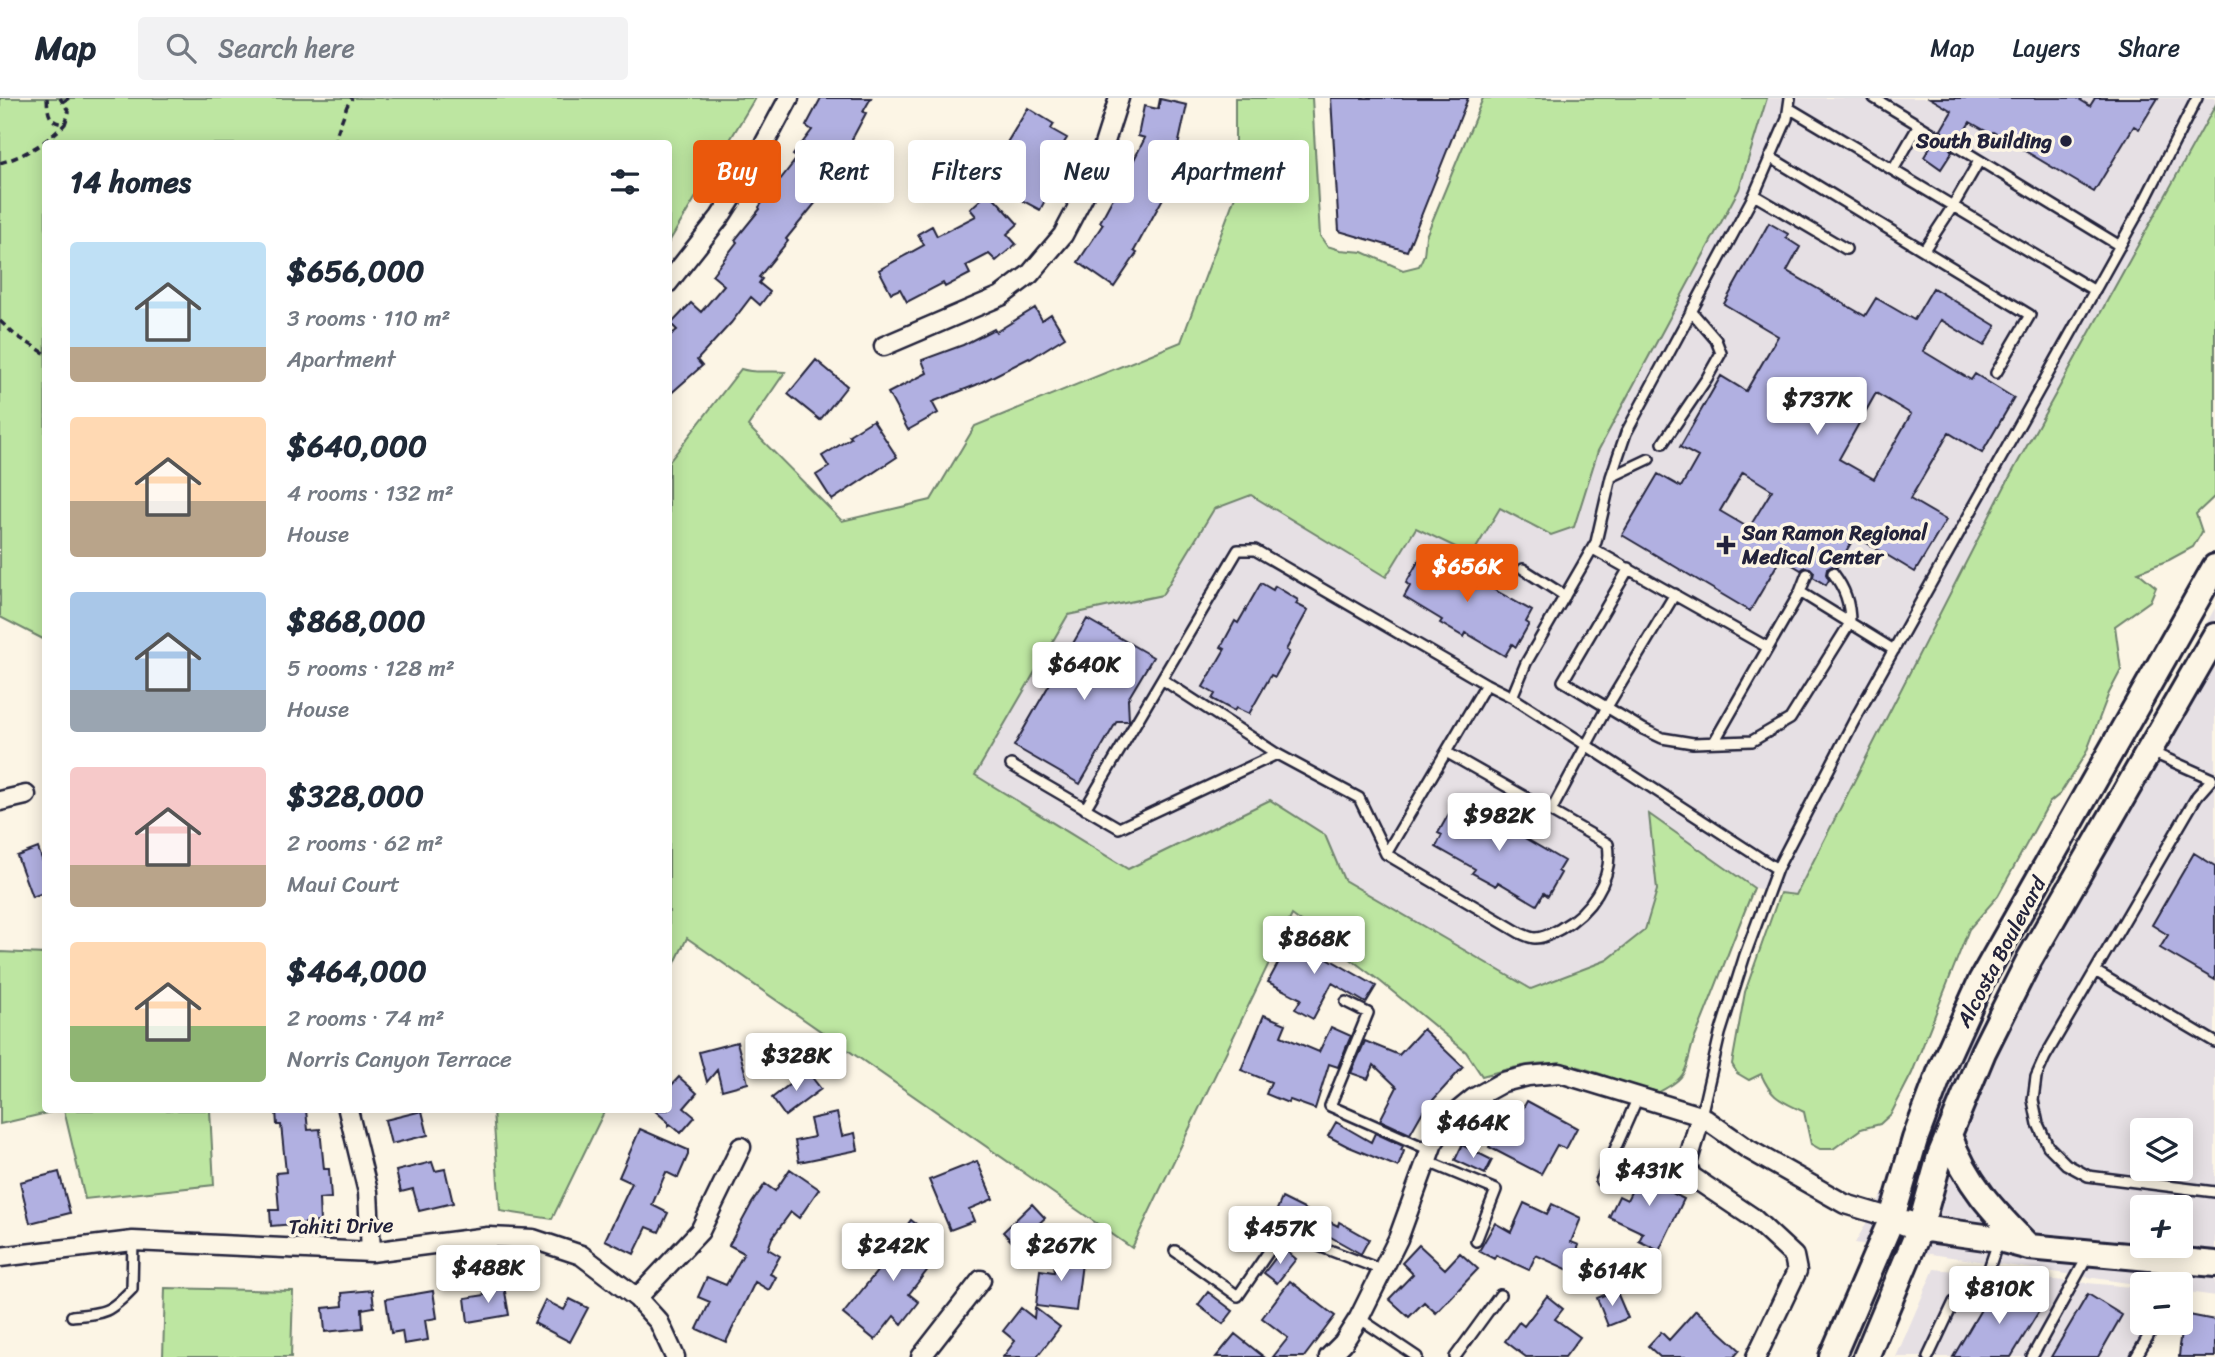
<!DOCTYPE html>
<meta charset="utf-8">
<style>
:root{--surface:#fff;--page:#f2f2f3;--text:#1f2937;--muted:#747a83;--line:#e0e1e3;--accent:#ea580c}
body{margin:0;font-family:Sriracha,sans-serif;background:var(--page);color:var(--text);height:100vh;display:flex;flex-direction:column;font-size:26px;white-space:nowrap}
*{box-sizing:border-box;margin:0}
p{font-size:23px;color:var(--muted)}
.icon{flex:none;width:38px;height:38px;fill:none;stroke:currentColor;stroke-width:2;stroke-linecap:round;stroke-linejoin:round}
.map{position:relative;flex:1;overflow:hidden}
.side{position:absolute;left:42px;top:42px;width:630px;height:973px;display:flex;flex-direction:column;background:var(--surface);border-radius:7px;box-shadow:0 4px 18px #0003}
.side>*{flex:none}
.top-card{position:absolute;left:693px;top:42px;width:665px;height:63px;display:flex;gap:14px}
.buttons{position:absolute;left:2130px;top:1020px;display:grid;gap:14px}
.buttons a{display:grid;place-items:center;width:63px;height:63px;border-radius:7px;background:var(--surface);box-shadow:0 4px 18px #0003;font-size:35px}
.price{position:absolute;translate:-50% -60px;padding:0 16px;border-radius:7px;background:#fff;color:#222;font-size:23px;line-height:46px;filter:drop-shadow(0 2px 4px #0008)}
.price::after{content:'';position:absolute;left:50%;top:42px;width:21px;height:16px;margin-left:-10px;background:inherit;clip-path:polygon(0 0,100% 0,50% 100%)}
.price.selected{background:var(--accent);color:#fff}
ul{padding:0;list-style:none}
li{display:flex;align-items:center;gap:21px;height:175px;padding:0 28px}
li span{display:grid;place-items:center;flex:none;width:196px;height:140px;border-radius:7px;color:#555}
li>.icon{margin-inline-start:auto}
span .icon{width:84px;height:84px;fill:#fffc;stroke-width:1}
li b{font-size:30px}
h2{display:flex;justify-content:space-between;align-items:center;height:84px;padding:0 28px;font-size:30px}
.pill{padding:0 24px;border-radius:7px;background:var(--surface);box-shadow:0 4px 18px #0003;font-size:24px;line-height:63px}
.pill.selected{background:var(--accent);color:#fff}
header{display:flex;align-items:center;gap:42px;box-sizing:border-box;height:98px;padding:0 35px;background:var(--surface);border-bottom:2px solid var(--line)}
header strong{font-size:33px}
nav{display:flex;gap:38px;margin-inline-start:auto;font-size:24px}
.search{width:490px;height:63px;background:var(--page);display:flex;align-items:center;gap:18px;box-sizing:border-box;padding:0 24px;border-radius:7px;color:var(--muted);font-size:26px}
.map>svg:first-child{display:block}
.built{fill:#e6e0e4;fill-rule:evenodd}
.green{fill:#bde6a1;stroke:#70846e;stroke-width:2}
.building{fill:#b1b0e1;stroke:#22223b;stroke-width:2;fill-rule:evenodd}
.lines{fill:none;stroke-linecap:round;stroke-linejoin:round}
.service-casing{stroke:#22223b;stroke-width:14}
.minor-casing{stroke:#22223b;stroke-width:23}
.secondary-casing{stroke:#22223b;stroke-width:30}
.path{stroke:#22223b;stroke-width:3.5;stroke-dasharray:7 5;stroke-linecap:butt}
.service{stroke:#fcf5e5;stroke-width:9}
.minor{stroke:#fcf5e5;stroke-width:18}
.secondary{stroke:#fcf5e5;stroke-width:24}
.poi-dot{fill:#22223b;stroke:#fcf5e5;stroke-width:2.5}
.labels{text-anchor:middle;stroke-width:7;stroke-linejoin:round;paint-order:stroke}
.poi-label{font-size:21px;font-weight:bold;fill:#22223b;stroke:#fcf5e5;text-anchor:end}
.street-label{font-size:21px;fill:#22223b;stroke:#fcf5e5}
</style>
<header>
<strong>Map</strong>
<div class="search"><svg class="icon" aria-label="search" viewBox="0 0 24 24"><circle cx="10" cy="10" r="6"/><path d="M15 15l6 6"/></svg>Search here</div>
<nav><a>Map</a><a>Layers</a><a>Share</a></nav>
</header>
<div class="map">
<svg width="2215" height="1259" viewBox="0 0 2215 1259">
<rect width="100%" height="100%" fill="#fcf5e5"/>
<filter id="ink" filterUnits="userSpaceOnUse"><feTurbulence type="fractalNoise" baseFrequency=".0143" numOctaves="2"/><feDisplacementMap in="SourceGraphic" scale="14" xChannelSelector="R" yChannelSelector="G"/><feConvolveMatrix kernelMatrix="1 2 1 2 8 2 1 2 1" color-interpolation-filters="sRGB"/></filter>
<g filter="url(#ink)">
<path class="built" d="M1767,0H2215V8L2008,382L1796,797L1754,790L1649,716L1657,792L1645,832L1607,862L1531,891L1344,782L1325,737L1270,703L1128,771L975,678L1068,516L1162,497L1214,411L1251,397L1386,479L1415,430L1472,456L1500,410L1550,437L1574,429L1598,353L1739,91Z
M2215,510V1198L2182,1193L2181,1195L2180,1186L2142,1187L1855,1145ZM2142,1032H2180V1071H2142ZM2142,1110H2180V1148H2142Z
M1934,1171L2142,1190V1225H2163L2143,1259H1896Z"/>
<path class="green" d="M0,0H755L669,144L668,46H46L45,542L0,519Z
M1235,0H1312L1320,138L1327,148L1340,152L1363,154L1403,172L1419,168L1424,157L1426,138L1483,0H1767L1739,91L1598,353L1574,429L1551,437L1500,410L1472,457L1416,430L1386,479L1251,397L1214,411L1162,497L1068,517L975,677L1128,771L1270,702L1325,737L1344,782L1531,891L1607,862L1645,832L1657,792L1649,716L1754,790C1733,841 1715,892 1694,942C1690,952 1689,965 1684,974C1680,983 1668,989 1659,994C1630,989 1603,975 1575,968C1545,960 1510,970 1482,978L1466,954L1381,884L1292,817L1132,1150L687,840L669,877V364L741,271C756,276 770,272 785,274L748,328L842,423L931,402L975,328L1181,244L1235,98Z
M2215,8V398L2196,416L2202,434L2193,449L2169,462L2138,474L2156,489L2150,503L2115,528L2121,572L2109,595L2086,655L2060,696L2049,705L1998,798L1969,831L1912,975L1891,1016L1880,1026L1861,1031L1833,1051H1820L1811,1046L1804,1014C1780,1002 1772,1001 1761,976L1749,982L1737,975L1732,966L1745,894L1780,795L1796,797L2008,382Z
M0,854L45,856L46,1012H60L0,1026Z
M64,1012H210L214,1087L85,1101Z
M493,1012H605L552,1121L500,1113Z
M165,1190L293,1193L291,1259H163Z"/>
<path class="building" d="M821,0H871L863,14L866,15L842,60L844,61L814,101L817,103L786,141L788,143L759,179L762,181L759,185L770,194L760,207L751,199L731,225L697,262L702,268L668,298V239L677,232L671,226L691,205L701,214L724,187L712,177L737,144L735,142L760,111L759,109L797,60L793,57L812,32L806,28Z
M1331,0H1468L1407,153L1339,133Z
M1930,0H2077L2090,8L2095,0H2158L2139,31L2134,28L2094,94L1993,34L1991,36L1970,24L1959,42L1955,41L1950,44L1949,49L1952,54L1941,71L1924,59L1933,44L1938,45L1943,42L1944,37L1941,32L1952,13Z
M1160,1L1187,7L1175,62L1182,66L1134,153L1137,155L1114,189L1078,164L1103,126L1100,124L1114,98L1115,99L1145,40L1138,38L1144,8L1158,11Z
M1028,10L1054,26L1051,31L1067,40L1064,45L1075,52L1062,70L1040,112L982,81L999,48L1003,51Z
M989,94L1018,126L1007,136L1016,146L996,163L989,156L966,168L970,176L945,189L943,185L907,204L900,191L891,195L879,172L924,147L918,136L932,128L937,138L976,118L970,111Z
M1769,125L1788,136L1786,140L1800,149L1787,173L1865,218L1876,200L1914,222L1933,190L1996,228L1984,248L1941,222L1923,253L1971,282L1975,276L2014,300L1982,355L1949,335L1910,401L1946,422L1915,474L1855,438L1837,469L1832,468L1827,471L1826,476L1829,482L1826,487L1813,479L1814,474L1810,470L1805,469L1801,472L1781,460L1750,513L1622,437L1658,376L1681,389L1698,359L1680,349L1721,278L1746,293L1778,238L1724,206ZM1876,295L1911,316L1874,381L1839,361ZM1743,374L1772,392L1749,430L1720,413Z
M1035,210L1042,222L1051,216L1065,239L1030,261L1029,260L976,287L932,304L938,315L908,332L888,295L927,275L922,262L963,247L994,231L996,234Z
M816,262L847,288L820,322L788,296Z
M873,322L897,359L832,402L816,377L829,369L822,358L851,340L849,337Z
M1430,453L1468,475L1469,472L1495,487L1493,491L1532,513L1526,524L1529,526L1516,549L1512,546L1505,558L1466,535L1464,539L1440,525L1442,522L1404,499L1410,488L1406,485L1419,462L1423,465Z
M1261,485L1273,492L1275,488L1298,502L1296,506L1308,512L1286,552L1289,554L1275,579L1271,577L1249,616L1236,610L1234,613L1212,601L1215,596L1203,589L1225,551L1221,549L1235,523L1238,525Z
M1087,521L1153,559L1128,601L1129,623H1117L1080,686L1014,648Z
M1462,702L1500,724L1501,722L1527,736L1525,740L1564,763L1558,773L1561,775L1548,798L1544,795L1537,807L1498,784L1496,788L1472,775L1475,771L1436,749L1442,737L1438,735L1451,712L1455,714Z
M38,750L43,764L46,763V794L32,799L17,758Z
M2194,755L2215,768V882L2160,850L2168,837L2152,827Z
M1296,832L1316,843L1312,851L1376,888L1366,905L1332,885L1313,921L1295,911L1301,901L1268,884Z
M1264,917L1286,926L1281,938L1319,954L1331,929L1351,938L1338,969L1329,966L1315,1011L1290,1002L1288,1005L1266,996L1271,984L1241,972Z
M1423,931L1463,969L1423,1013L1410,1036L1380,1022L1397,989L1374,967L1368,981L1351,975L1365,943L1399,957Z
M737,944L748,985L722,992L717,972L707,984L699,954Z
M789,949L804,970L771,979L763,969Z
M807,973L821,991L785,1018L772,1000Z
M679,979L697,995L684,1010L695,1019L681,1035L670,1026L668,1028V1024L654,1012H668V991Z
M1527,1003L1577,1030L1566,1051L1557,1047L1541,1076L1489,1049L1499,1030L1509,1035Z
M306,1012L308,1032L320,1031L324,1071H329L331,1100L319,1101L320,1124L271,1128L270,1112H279L276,1075L286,1074L281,1027H277L276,1013Z
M422,1013L428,1037L391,1046L385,1022Z
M837,1015L842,1038L855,1035L858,1052L799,1064L795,1043L814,1039L810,1021Z
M1336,1024L1371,1044L1375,1035L1403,1048L1401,1052L1404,1053L1398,1069L1347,1048L1328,1038Z
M640,1031L688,1052V1057L678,1080L666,1074L652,1107L668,1115L659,1134L647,1129L634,1156L605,1142L632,1085L619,1079Z
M1462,1047L1492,1062L1485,1076L1455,1062Z
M977,1063L993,1101L969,1111L974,1123L950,1132L929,1082Z
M432,1064L435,1073L445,1071L453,1105L419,1113L413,1091L401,1094L396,1073Z
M1645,1066L1665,1076L1659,1088L1684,1101L1659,1153L1639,1143L1643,1135L1609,1119L1619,1098L1627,1102Z
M790,1071L819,1091L799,1120L791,1114L772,1140L768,1151L780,1158L770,1176L776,1179L769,1192L755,1184L726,1244L697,1231L710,1204L698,1199L707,1179L726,1187L744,1155L729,1147L752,1105L765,1086L775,1093Z
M59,1074L70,1115L30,1125L20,1084Z
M1282,1100L1338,1128L1339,1124L1369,1141L1361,1156L1311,1128L1308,1133L1275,1116Z
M1524,1105L1547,1116L1552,1106L1581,1120L1571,1144L1579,1147L1575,1158L1579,1160L1573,1174L1536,1157L1529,1172L1496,1157L1494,1161L1479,1153L1495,1125L1511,1134Z
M1032,1106L1045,1120L1032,1132L1037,1137V1142L1023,1156L1003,1134Z
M911,1122L933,1139L917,1146L936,1161L909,1196L919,1204L902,1226L894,1218L875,1242L843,1216L890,1157L880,1150L893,1133L899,1138Z
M1419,1147L1445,1171L1460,1155L1478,1171L1436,1215L1424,1204L1409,1219L1389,1201L1413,1176L1402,1165Z
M1283,1150L1296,1161L1277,1185L1264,1175Z
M1056,1154L1083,1157L1076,1213L1036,1208L1040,1172L1054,1174Z
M1290,1183L1335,1218L1304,1259H1273L1288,1240L1262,1220Z
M1996,1186L2041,1210L2011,1259H1953Z
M504,1188L509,1217L468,1224L465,1200L485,1197L484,1191Z
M372,1192L374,1209L362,1211L363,1230L325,1234L323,1210L343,1208L342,1195Z
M1616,1192L1628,1220L1608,1228L1597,1200Z
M433,1193L437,1220L425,1222L428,1242L404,1246L402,1233L391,1235L386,1201Z
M1208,1194L1233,1213L1223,1226L1198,1207Z
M2088,1196L2122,1217L2098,1259H2051Z
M1547,1198L1563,1211L1555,1221L1580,1239L1565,1259H1526L1505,1243L1519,1224L1524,1228Z
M570,1201L588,1210L570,1244L534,1225L545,1202L564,1212Z
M1021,1210L1034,1220L1035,1210L1060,1229L1037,1259H1003L1015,1243L1003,1233Z
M1696,1212L1740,1252L1734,1259H1660L1648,1248L1661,1234L1669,1242Z
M2184,1216L2215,1222V1259H2179L2180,1248H2179Z
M1235,1236L1264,1259H1216Z"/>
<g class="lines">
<defs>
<path id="service" d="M1874,0L1937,38
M1789,10L2095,193
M1956,48L2120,148
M1770,59L2030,217L1996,275
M1893,72L1919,27
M1754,97L1846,151
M1924,152L1953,108L1979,63
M1663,345L1707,280L1721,255L1716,242L1691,213
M1611,379L1649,361
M1593,451L1767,549
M1629,470L1563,583L1643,631L1662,640L1693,645L1752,643L1790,621L1850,525C1850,505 1845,491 1833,475
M1523,471L1565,498
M1800,494L1807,476
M1163,582L1277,656
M1714,644L1800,494L1894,552
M2149,653L2212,681L2197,698L2045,959L2036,979L2033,1002L2038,1026L2048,1048L2066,1066L2088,1078L2215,1094
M1011,667L1119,730L1277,656L1359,700L1386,756L1520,835C1525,837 1530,840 1535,840C1545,840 1552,835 1560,831C1589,815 1614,781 1608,746L1446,654
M1085,711L1238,452H1255L1486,586L1512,599
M1551,713L1607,609L1675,496
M1386,756L1486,586
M1777,771L1512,599L1526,565L1596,444L1611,379L1626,335L1754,97L1787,21L1790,0
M2095,873L2215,944
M1346,904L1368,915L1330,1008L1430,1052
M1701,1018L1720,936L1745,857L1777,771L1855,621L2142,108L2197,0
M1426,1063L1496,1092L1476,1143
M1601,1083L1638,999
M1175,1153L1238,1198L1282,1134L1382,1172
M2178,1186L2189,1167
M72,1218C105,1215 109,1215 132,1191L133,1143
M1359,1220L1417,1259
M1455,1259L1500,1197
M1928,1259L1954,1204L1982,1191L1998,1144
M2032,1259L2089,1156
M2136,1259L2156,1225"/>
<path id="minor" d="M668,185L720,119L752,69L789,0
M884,248L1001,198L1030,176L1063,137L1094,78L1119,0
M0,703L26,697
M348,1012L368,1094L371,1154
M1701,1018L1687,1066L1691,1078L1752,1119L1794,1158L1797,1173L1756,1259
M0,1159L133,1143L371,1154L488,1139L533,1141L581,1157L637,1200L659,1224L675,1259
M637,1200L700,1133L741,1049
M921,1259L981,1182
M1329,1259L1343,1245L1359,1220L1398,1141L1433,1045L1452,1018L1474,1000L1503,984L1528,978L1560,975L1701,1018L1748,1051L1845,1106L1892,1120"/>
<path id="secondary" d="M1949,1037C1966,1085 1994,1114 2029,1149
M1906,1125L1920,1130L1999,1141L2029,1149L2215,1166
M1832,1259L1892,1120L1915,1041L1942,969L1981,883L2215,469
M1866,1259L1920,1130L1940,1058L1983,954L2029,862L2215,538"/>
</defs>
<use href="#service" class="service-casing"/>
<use href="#minor" class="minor-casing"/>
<use href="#secondary" class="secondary-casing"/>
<path class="path" d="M47,0C48,15 48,25 65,26L69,14L60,0
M63,4L69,0
M333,46L347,8L352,0
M0,65C25,58 47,44 65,26
M0,223L15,237L46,256"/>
<use href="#service" class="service"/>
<use href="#minor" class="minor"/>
<use href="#secondary" class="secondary"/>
</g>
</g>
<g class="poi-dot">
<circle cx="2066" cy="43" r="7"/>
<path d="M1722.5 436.5h7v7h7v7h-7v7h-7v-7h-7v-7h7z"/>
</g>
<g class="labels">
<g class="poi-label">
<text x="2052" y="50">South Building</text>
<text x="1742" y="442" text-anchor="start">San Ramon Regional<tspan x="1742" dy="24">Medical Center</tspan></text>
</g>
<g class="street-label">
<text transform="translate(2001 854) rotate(-62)" y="7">Alcosta Boulevard</text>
<text transform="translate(341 1128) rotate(-1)" y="7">Tahiti Drive</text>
</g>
</g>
</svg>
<div class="buttons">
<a><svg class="icon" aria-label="layers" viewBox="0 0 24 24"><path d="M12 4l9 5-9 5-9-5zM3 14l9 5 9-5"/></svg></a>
<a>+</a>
<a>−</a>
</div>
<b class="price" style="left:1817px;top:339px">$737K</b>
<b class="price selected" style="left:1467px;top:506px">$656K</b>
<b class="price" style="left:1084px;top:604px">$640K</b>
<b class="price" style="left:1499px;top:755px">$982K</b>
<b class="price" style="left:1314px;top:878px">$868K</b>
<b class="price" style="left:796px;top:995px">$328K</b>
<b class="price" style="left:1473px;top:1062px">$464K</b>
<b class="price" style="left:1649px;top:1110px">$431K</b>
<b class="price" style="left:1280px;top:1168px">$457K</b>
<b class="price" style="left:893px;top:1185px">$242K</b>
<b class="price" style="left:1061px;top:1185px">$267K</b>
<b class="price" style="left:488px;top:1207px">$488K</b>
<b class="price" style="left:1612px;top:1210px">$614K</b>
<b class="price" style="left:1999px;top:1228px">$810K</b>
<div class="top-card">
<a class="pill selected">Buy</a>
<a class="pill">Rent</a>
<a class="pill">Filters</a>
<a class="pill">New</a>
<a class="pill">Apartment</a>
</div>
<section class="side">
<h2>14 homes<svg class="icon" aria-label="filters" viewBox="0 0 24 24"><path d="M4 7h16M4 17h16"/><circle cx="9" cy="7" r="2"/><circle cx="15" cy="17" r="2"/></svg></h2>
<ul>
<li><span style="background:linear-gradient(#bfe0f5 75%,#b9a48a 0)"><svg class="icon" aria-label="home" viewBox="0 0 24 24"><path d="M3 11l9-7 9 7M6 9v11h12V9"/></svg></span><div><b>$656,000</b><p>3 rooms · 110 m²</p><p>Apartment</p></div></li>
<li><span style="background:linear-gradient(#ffd9b3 60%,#b9a48a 0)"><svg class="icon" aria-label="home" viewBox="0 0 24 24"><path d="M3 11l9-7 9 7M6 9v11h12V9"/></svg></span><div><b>$640,000</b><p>4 rooms · 132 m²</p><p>House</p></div></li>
<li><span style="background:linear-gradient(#a9c7e8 70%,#9aa5b1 0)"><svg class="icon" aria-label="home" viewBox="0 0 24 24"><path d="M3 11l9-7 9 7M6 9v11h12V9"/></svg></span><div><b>$868,000</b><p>5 rooms · 128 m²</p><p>House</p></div></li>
<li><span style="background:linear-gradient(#f6c9c9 70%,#b9a48a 0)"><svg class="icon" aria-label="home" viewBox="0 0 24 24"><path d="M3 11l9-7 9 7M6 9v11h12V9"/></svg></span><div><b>$328,000</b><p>2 rooms · 62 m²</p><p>Maui Court</p></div></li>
<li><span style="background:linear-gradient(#ffd9b3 60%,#8fb573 0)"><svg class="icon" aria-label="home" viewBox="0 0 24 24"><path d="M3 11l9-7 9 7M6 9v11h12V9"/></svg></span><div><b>$464,000</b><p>2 rooms · 74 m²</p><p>Norris Canyon Terrace</p></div></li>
</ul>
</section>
</div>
